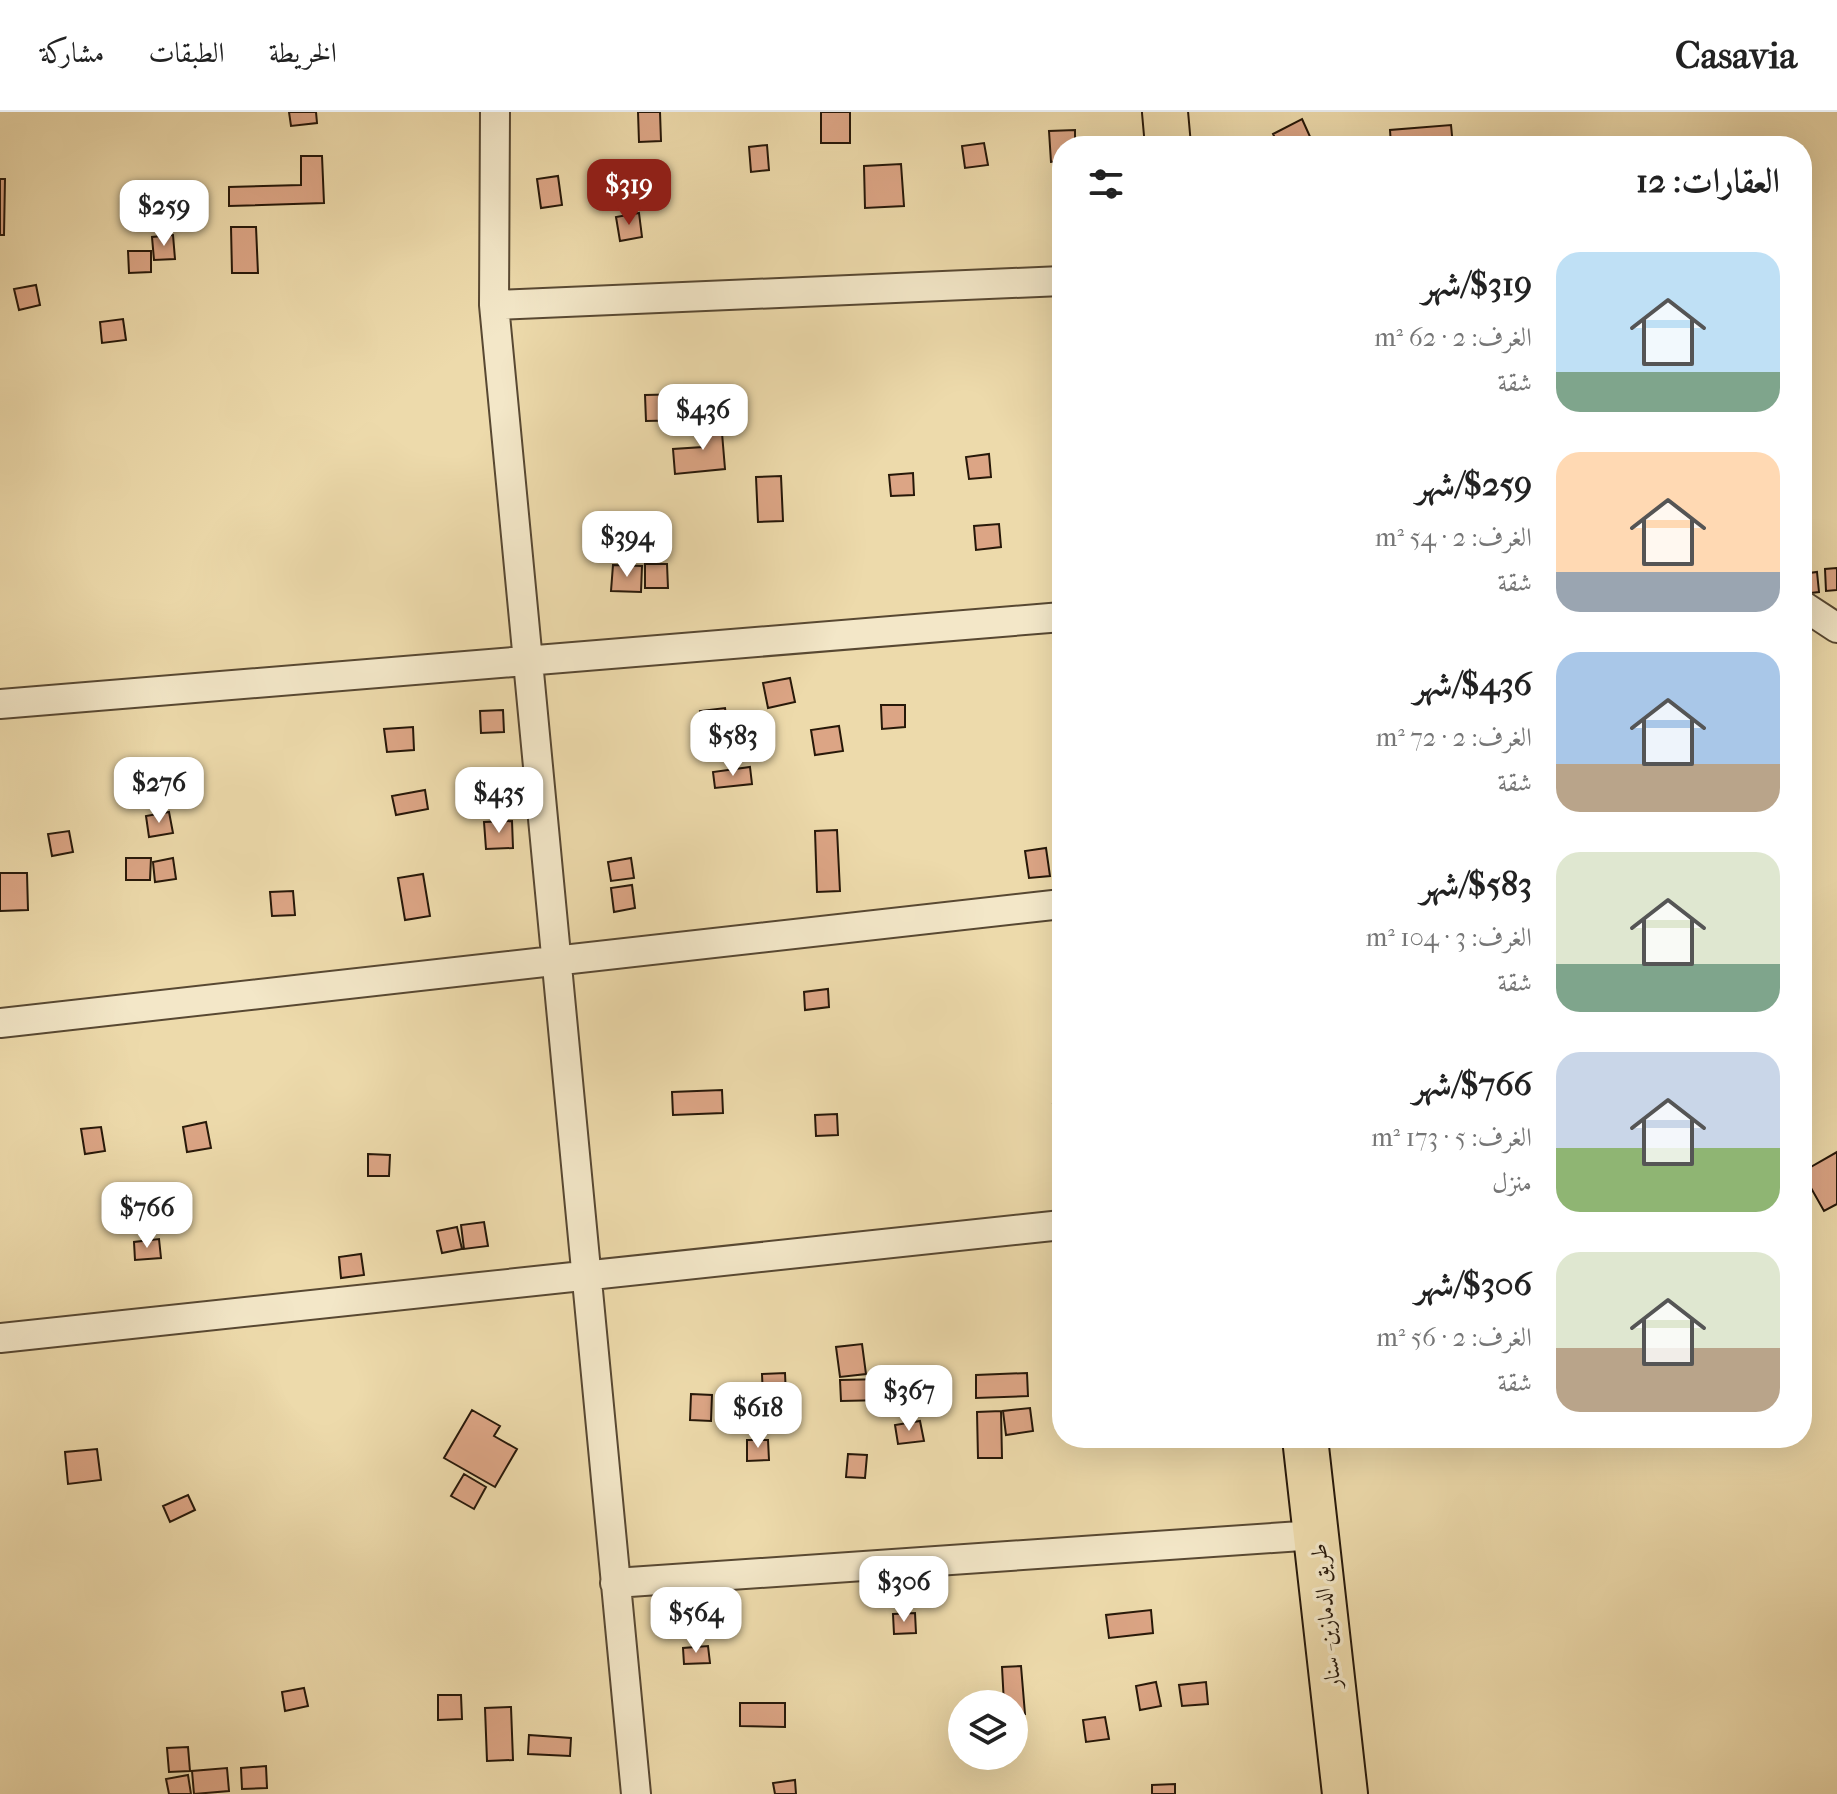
<!DOCTYPE html>
<html lang="ar">
<meta charset="utf-8">
<style>
:root{--surface:#fff;--page:#f2f2f2;--text:#222;--muted:#767676;--line:#e0e0e0;--accent:#8f2418}
body{margin:0;font-family:"IM FELL French Canon",Amiri,serif;background:var(--page);color:var(--text);direction:rtl;height:100vh;display:flex;flex-direction:column;font-size:30px;white-space:nowrap}
*{box-sizing:border-box;margin:0}
p{font-size:26px;color:var(--muted)}
.icon{flex:none;width:44px;height:44px;fill:none;stroke:currentColor;stroke-width:2;stroke-linecap:round;stroke-linejoin:round}
.map{position:relative;flex:1;overflow:hidden;direction:ltr}
.drawer{position:absolute;left:1052px;top:24px;width:760px;height:1312px;display:flex;flex-direction:column;background:var(--surface);border-radius:32px;box-shadow:0 8px 32px #0002;direction:rtl}
.drawer>*{flex:none}
.controls{position:absolute;left:948px;top:1578px;display:grid;gap:16px}
.controls a{display:grid;place-items:center;width:80px;height:80px;border-radius:50%;background:var(--surface);box-shadow:0 8px 32px #0002;font-size:40px}
.price{position:absolute;translate:-50% -68px;padding:0 18px;border-radius:16px;background:#fff;color:#222;font-size:26px;line-height:52px;filter:drop-shadow(0 2px 4px #0008)}
.price::after{content:'';position:absolute;left:50%;top:48px;width:24px;height:18px;margin-left:-12px;background:inherit;clip-path:polygon(0 0,100% 0,50% 100%)}
.price.selected{background:var(--accent);color:#fff}
ul{padding:0;list-style:none}
li{display:flex;align-items:center;gap:24px;height:200px;padding:0 32px}
li span{display:grid;place-items:center;flex:none;width:224px;height:160px;border-radius:24px;color:#555}
li>.icon{margin-inline-start:auto}
span .icon{width:96px;height:96px;fill:#fffc;stroke-width:1}
li b{font-size:34px}
h2{display:flex;justify-content:space-between;align-items:center;height:96px;padding:0 32px;font-size:34px}
header{display:flex;align-items:center;gap:48px;box-sizing:border-box;height:112px;padding:0 40px;background:var(--surface);border-bottom:2px solid var(--line)}
header strong{font-size:38px}
nav{display:flex;gap:44px;margin-inline-start:auto;font-size:28px}
.map>svg:first-child{display:block}
.building{fill:#dca585;stroke:#271809;stroke-width:2}
.lines{fill:none;stroke-linecap:round;stroke-linejoin:round}
.minor-casing{stroke:#584832;stroke-width:32}
.trunk-casing{stroke:#271809;stroke-width:48}
.minor{stroke:#f3e7c8;stroke-width:28}
.trunk{stroke:#eddaab;stroke-width:44}
.labels{text-anchor:middle;stroke-width:7;stroke-linejoin:round;paint-order:stroke}
.street-label{font-size:22px;fill:#271809;stroke:#f3e7c8}
</style>
<header>
<strong>Casavia</strong>
<nav><a>الخريطة</a><a>الطبقات</a><a>مشاركة</a></nav>
</header>
<div class="map">
<svg width="1837" height="1682" viewBox="0 0 1837 1682">
<rect width="100%" height="100%" fill="#eddaab"/>
<filter id="stains"><feTurbulence type="fractalNoise" baseFrequency=".0025" numOctaves="4"/><feColorMatrix values="0 0 0 0 .2 0 0 0 0 .09 0 0 0 0 .02 0 0 0 .5 -.17"/></filter>
<radialGradient id="worn" r=".72"><stop offset=".6" stop-color="#630" stop-opacity="0"/><stop offset="1" stop-color="#630" stop-opacity=".3"/></radialGradient>
<path class="building" d="M289,0H316L317,11L291,14Z
M638,0H660L661,29L639,30Z
M821,0H850V31H821Z
M1302,7L1312,29L1302,34H1279L1273,22Z
M1451,13L1453,34H1391L1390,18Z
M1075,18V34H1062V49L1051,50L1049,19Z
M984,31L988,53L965,56L962,34Z
M767,33L769,58L751,60L749,35Z
M301,44H322L324,91L229,94V75L301,73Z
M901,52L904,94L865,96L864,54Z
M558,64L562,93L541,96L537,67Z
M0,67H5L4,123H0Z
M639,101L642,125L620,129L616,105Z
M231,115H256L258,161H232Z
M173,123L175,147L154,148L152,125Z
M128,139H151V160L129,161Z
M36,173L40,193L19,198L14,177Z
M123,207L126,228L102,231L100,210Z
M690,282L691,308L646,309L645,283Z
M721,309L725,357L675,362L673,337L703,335L701,311Z
M989,342L991,365L969,367L966,345Z
M913,361L914,383L891,384L889,363Z
M781,364L783,409L758,410L756,365Z
M999,412L1001,435L976,438L974,414Z
M645,452H667L668,476H645Z
M613,453L642,454L641,480L611,479Z
M1837,456V478L1826,479L1825,457Z
M1817,460L1819,480L1802,482V462Z
M790,566L795,590L768,596L763,571Z
M881,593H905V615L882,617Z
M725,596L728,618L703,621L700,599Z
M503,598L504,620L481,621L480,599Z
M839,614L843,639L815,643L811,618Z
M413,615L414,638L387,640L384,617Z
M750,655L752,672L715,676L713,660Z
M425,678L428,697L396,703L392,684Z
M169,700L173,721L149,725L146,704Z
M512,709L513,736L486,737L484,710Z
M837,718L840,779L817,780L815,719Z
M69,719L73,740L52,744L48,722Z
M1046,736L1050,764L1029,766L1025,739Z
M126,746H151L150,768H126Z
M173,746L176,767L155,770L153,750Z
M631,746L634,766L611,769L608,750Z
M0,761H27L28,798L0,799Z
M423,762L430,804L405,808L398,766Z
M632,773L635,796L614,800L611,776Z
M293,779L295,803L272,804L270,780Z
M828,877L829,895L805,898L804,880Z
M1062,923V961L1058,962L1055,924Z
M722,978L723,1001L673,1003L672,980Z
M1062,991V1018L1057,1019L1053,992Z
M837,1002L838,1023L816,1024L815,1003Z
M206,1010L211,1036L187,1040L183,1015Z
M101,1015L105,1039L85,1042L81,1017Z
M1837,1040V1092L1824,1099L1802,1060Z
M368,1042L390,1043L389,1064H368Z
M484,1110L488,1134L464,1137L461,1113Z
M457,1115L462,1137L442,1141L437,1119Z
M159,1127L161,1146L135,1148L134,1130Z
M361,1142L364,1163L341,1166L339,1145Z
M862,1232L866,1262L840,1265L836,1235Z
M785,1261L787,1308L764,1310L762,1262Z
M1027,1261L1028,1284L976,1286V1263Z
M886,1267V1288L841,1289L840,1268Z
M691,1282L712,1283L711,1309L690,1308Z
M1030,1296L1033,1319L1006,1323L1003,1299Z
M472,1298L500,1314L494,1324L517,1337L495,1375L444,1346Z
M1001,1299L1002,1346H978L977,1300Z
M920,1309L924,1329L898,1332L895,1313Z
M747,1328H768L769,1348L747,1349Z
M97,1337L101,1368L68,1372L65,1340Z
M848,1342L867,1343L865,1366L846,1365Z
M464,1362L486,1375L474,1397L451,1384Z
M188,1383L195,1398L170,1410L163,1394Z
M1151,1498L1153,1521L1109,1526L1106,1503Z
M915,1501L916,1521L894,1522L893,1502Z
M708,1534L710,1551L684,1552L683,1536Z
M1021,1554L1025,1602L1014,1603V1592H1004L1002,1555Z
M1156,1570L1161,1594L1140,1598L1136,1574Z
M1206,1570L1208,1592L1182,1594L1179,1573Z
M304,1576L308,1594L285,1599L282,1580Z
M438,1583H461L462,1607L438,1608Z
M740,1591H785V1615L740,1614Z
M511,1595L513,1648L487,1649L485,1596Z
M1105,1605L1109,1627L1086,1630L1083,1608Z
M529,1623L571,1626L570,1644L528,1642Z
M188,1635L190,1659L169,1660L167,1636Z
M266,1654L267,1676L242,1677L241,1656Z
M227,1656L229,1679L194,1682L192,1659Z
M188,1663L191,1682H169L166,1667Z
M795,1668L796,1682H775L773,1671Z
M1175,1672V1682H1152V1673Z"/>
<g class="lines">
<defs>
<path id="minor" d="M495,0L494,193L636,1682
M494,193L1062,169
M1802,493L1837,516
M0,592L1062,505
M0,911L1062,792
M0,1226L1062,1113
M615,1471L1316,1423"/>
<path id="trunk" d="M1165,0L1168,34
M1305,1326L1345,1682"/>
</defs>
<use href="#minor" class="minor-casing"/>
<use href="#trunk" class="trunk-casing"/>
<use href="#minor" class="minor"/>
<use href="#trunk" class="trunk"/>
</g>
<g class="labels">
<g class="street-label">
<text transform="translate(1325 1504) rotate(-96)" y="8">طريق الدمازين- سنار</text>
</g>
</g>
<rect width="100%" height="100%" filter="url(#stains)"/>
<rect width="100%" height="100%" fill="url(#worn)"/>
</svg>
<div class="controls">
<a><svg class="icon" aria-label="layers" viewBox="0 0 24 24"><path d="M12 4l9 5-9 5-9-5zM3 14l9 5 9-5"/></svg></a>
</div>
<b class="price selected" style="left:629px;top:115px">$319</b>
<b class="price" style="left:164px;top:136px">$259</b>
<b class="price" style="left:703px;top:340px">$436</b>
<b class="price" style="left:627px;top:467px">$394</b>
<b class="price" style="left:733px;top:666px">$583</b>
<b class="price" style="left:159px;top:713px">$276</b>
<b class="price" style="left:499px;top:723px">$435</b>
<b class="price" style="left:147px;top:1138px">$766</b>
<b class="price" style="left:909px;top:1321px">$367</b>
<b class="price" style="left:758px;top:1338px">$618</b>
<b class="price" style="left:904px;top:1512px">$306</b>
<b class="price" style="left:696px;top:1543px">$564</b>
<section class="drawer">
<h2>العقارات: 12<svg class="icon" aria-label="filters" viewBox="0 0 24 24"><path d="M4 7h16M4 17h16"/><circle cx="9" cy="7" r="2"/><circle cx="15" cy="17" r="2"/></svg></h2>
<ul>
<li><span style="background:linear-gradient(#bfe0f5 75%,#7fa58c 0)"><svg class="icon" aria-label="home" viewBox="0 0 24 24"><path d="M3 11l9-7 9 7M6 9v11h12V9"/></svg></span><div><b>$319/شهر</b><p>الغرف: 2 · 62 m²</p><p>شقة</p></div></li>
<li><span style="background:linear-gradient(#ffd9b3 75%,#9aa5b1 0)"><svg class="icon" aria-label="home" viewBox="0 0 24 24"><path d="M3 11l9-7 9 7M6 9v11h12V9"/></svg></span><div><b>$259/شهر</b><p>الغرف: 2 · 54 m²</p><p>شقة</p></div></li>
<li><span style="background:linear-gradient(#a9c7e8 70%,#b9a48a 0)"><svg class="icon" aria-label="home" viewBox="0 0 24 24"><path d="M3 11l9-7 9 7M6 9v11h12V9"/></svg></span><div><b>$436/شهر</b><p>الغرف: 2 · 72 m²</p><p>شقة</p></div></li>
<li><span style="background:linear-gradient(#dfe7d0 70%,#7fa58c 0)"><svg class="icon" aria-label="home" viewBox="0 0 24 24"><path d="M3 11l9-7 9 7M6 9v11h12V9"/></svg></span><div><b>$583/شهر</b><p>الغرف: 3 · 104 m²</p><p>شقة</p></div></li>
<li><span style="background:linear-gradient(#c9d6e8 60%,#8fb573 0)"><svg class="icon" aria-label="home" viewBox="0 0 24 24"><path d="M3 11l9-7 9 7M6 9v11h12V9"/></svg></span><div><b>$766/شهر</b><p>الغرف: 5 · 173 m²</p><p>منزل</p></div></li>
<li><span style="background:linear-gradient(#dfe7d0 60%,#b9a48a 0)"><svg class="icon" aria-label="home" viewBox="0 0 24 24"><path d="M3 11l9-7 9 7M6 9v11h12V9"/></svg></span><div><b>$306/شهر</b><p>الغرف: 2 · 56 m²</p><p>شقة</p></div></li>
</ul>
</section>
</div>
